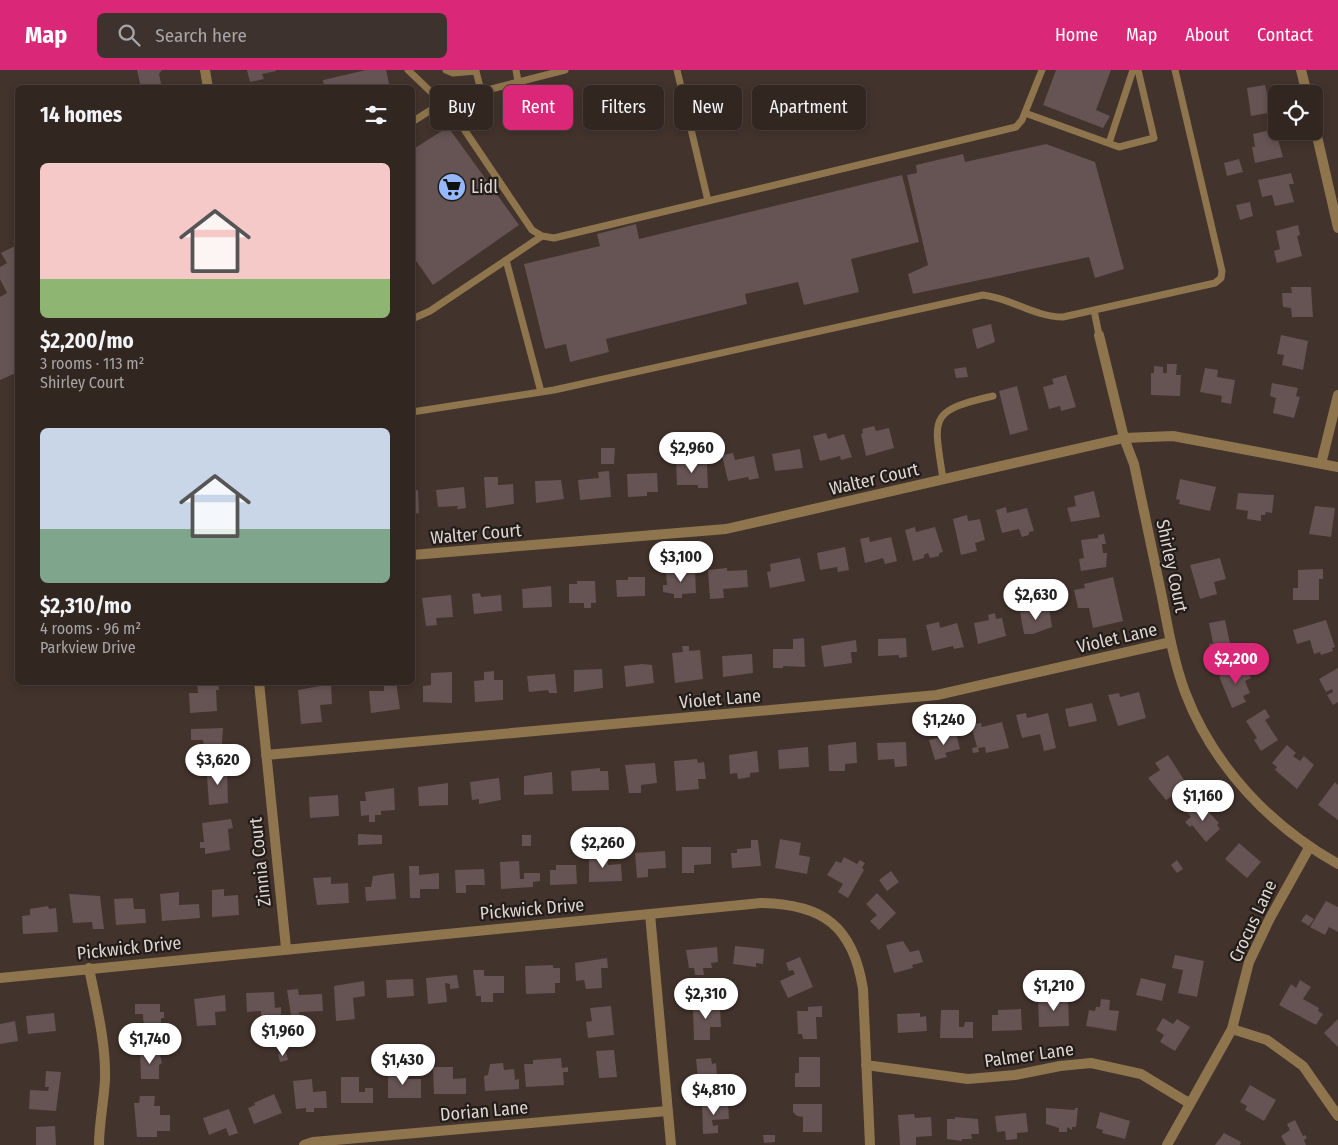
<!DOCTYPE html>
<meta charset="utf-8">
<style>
:root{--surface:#322621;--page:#3d322e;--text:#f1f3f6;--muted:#a8a5a5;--line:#4d433f;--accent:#db2777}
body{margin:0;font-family:"Fira Sans Condensed",sans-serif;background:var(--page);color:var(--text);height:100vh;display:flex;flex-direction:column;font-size:19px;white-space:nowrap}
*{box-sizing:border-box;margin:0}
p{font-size:16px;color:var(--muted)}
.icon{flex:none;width:28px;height:28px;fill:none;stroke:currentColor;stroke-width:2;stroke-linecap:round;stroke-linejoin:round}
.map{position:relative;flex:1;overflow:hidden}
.side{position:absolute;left:15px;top:15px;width:400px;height:600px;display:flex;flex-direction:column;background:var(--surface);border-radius:8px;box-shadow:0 2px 8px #0003,0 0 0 1px var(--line)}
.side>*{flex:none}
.top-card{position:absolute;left:430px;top:15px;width:475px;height:45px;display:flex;gap:10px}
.fabs{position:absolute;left:1268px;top:15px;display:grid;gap:10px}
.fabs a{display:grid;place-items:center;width:55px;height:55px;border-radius:8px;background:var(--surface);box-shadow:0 2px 8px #0003,0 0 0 1px var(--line);font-size:25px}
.price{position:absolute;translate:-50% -42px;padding:0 11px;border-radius:18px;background:#fff;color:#222;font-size:16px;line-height:32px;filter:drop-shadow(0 1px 2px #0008)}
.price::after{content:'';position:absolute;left:50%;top:30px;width:15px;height:11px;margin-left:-8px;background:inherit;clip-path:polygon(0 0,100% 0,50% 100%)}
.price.active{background:var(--accent);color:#fff}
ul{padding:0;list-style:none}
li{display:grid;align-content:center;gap:10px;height:265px;padding:0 25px}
li span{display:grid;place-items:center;height:155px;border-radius:8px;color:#555}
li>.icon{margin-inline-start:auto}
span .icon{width:90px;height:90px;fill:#fffc;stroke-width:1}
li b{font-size:21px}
h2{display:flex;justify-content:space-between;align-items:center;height:60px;padding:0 25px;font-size:21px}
.chip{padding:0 18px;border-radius:8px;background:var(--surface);box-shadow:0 2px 8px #0003,0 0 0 1px var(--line);font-size:18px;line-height:45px}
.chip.active{background:var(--accent);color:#fff}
header{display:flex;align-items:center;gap:30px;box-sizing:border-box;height:70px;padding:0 25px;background:var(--accent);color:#fff}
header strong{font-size:24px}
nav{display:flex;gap:28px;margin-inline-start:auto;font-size:18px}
.search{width:350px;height:45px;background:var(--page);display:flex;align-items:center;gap:12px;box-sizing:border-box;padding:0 18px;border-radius:8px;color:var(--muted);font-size:19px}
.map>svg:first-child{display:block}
.building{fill:#665353}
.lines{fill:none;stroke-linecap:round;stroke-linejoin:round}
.service{stroke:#8e754d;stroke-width:7}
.minor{stroke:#8e754d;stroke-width:10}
.labels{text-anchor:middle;stroke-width:4.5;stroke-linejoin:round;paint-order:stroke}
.poi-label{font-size:18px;fill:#dfd5d0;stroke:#231d19;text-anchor:start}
.street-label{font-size:18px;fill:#dfd5d0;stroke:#231d19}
</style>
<header>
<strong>Map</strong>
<div class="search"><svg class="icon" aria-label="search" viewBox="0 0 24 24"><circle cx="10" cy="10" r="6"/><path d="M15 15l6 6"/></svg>Search here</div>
<nav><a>Home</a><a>Map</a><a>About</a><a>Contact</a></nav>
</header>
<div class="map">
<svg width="1338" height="1075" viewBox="0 0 1338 1075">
<rect width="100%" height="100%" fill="#42332c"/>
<path class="building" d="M137,0H162L159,4L162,18H141Z
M247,0H276V1L262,4L264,9L250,12Z
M366,0H386L390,18H324L323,10Z
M1056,0H1111L1096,40L1110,46L1103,58L1043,35Z
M1265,15L1267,24L1270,25L1273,42L1251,46L1247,18Z
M448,57L519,155L433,215L412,185V80Z
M1275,59L1283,87L1255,93L1252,77H1255L1253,64Z
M1046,74L1095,92L1124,199L1095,208L1089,187L913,224L908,204L928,195L907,105L917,103L916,95L963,84L965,92Z
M1239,89L1243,102L1227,106L1224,93Z
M1291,103L1294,114H1289L1294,132L1275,136L1272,125L1262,127L1258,110Z
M902,105L919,172L851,189L859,222L804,235L798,212L745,224L747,234L606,269L609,282L570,292L566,274L545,279L524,194L600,176L597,164L636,154L639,169Z
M1250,132L1253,146L1240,150L1236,135Z
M1298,155L1300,165L1297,166L1302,186L1277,193L1274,181L1280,179L1276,161Z
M15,176L18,180V302L0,310V227L7,223L0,209V197L7,193L1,183Z
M1291,217H1311L1313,247H1292L1291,238L1283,237L1282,223H1292Z
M991,254L995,272L977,279L972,259Z
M1281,265L1308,271L1303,300L1282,295L1284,285L1277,284Z
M1167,294H1177L1176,305H1181L1180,326L1151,325V303H1154V296L1163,297V303H1167Z
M966,297L968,307L956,308L954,299Z
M1205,298L1218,300L1217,307L1235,310L1231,334L1221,332L1222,326L1200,322Z
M1066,305L1076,337L1061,341L1060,336L1049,339L1043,317L1054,314L1052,309Z
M1272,313L1298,318L1296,326L1300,327L1294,348L1273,343L1276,328L1270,326Z
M1017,316L1028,360L1010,365L999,321Z
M874,356L876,361L889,358L894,378L866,386L861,364L863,363L862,359Z
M826,363L828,369L844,364L852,387L841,390L840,386L820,391L813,366Z
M601,378H615L614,394H601Z
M800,379L803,398L775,401L772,384Z
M733,383L735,390L754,386L759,408L749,410L748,407L728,411L722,385Z
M676,390H687V395L707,394L708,418H698V415H677Z
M609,401L611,427L580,430L578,410L599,408L598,402Z
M657,403L658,422H647V426L628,427L627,404Z
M484,407H498V415L513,414L514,434L486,438Z
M1180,409L1216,417L1210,441L1179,434L1180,430L1176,429Z
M561,410L564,429L536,433L535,411Z
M464,417L466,438L457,439L458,436L438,437L436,420Z
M412,420H418L419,443L412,444Z
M1094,421L1100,447L1071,452L1067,438L1076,436L1074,426Z
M1238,423L1274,425L1272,443L1266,442L1265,445H1261V451L1247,449L1248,441L1236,439Z
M1315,436L1335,438L1331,467L1309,464Z
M1006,437L1007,443L1027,438L1034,461L1029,462V465L1022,467L1019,459L1002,463L996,440Z
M967,445L968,451L980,449L985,470L975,473L977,481L961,485L953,449Z
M915,457L916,462L935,457L943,482L939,483V486L930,488L928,483L924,485V488L913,491L905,460Z
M1104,464L1106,474H1102L1103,483H1107L1106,497L1081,501L1079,489L1084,488L1081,470L1098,468V465Z
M869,467L870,472L891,467L897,491L885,494L883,488L865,493L860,469Z
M845,477L849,500L838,502L837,497L820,500L817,483Z
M800,488L805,511L770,518L767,502L771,501L770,494Z
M1220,488L1226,509L1214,512L1217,524L1200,529L1190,495Z
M727,498V501L747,500L748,517L723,519L724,528L710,529L708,500Z
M1323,499V509H1319V530H1293V518H1298V500Z
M695,500L696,523L682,524V528H674V524L663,522V515H667L666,503Z
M628,507H645V526L617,527L616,510H628Z
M1113,507L1123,551L1093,558L1089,538H1078L1074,520L1085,518L1084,514Z
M577,511H595L596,533H591V538H584V533H569V514H577Z
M551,516L552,537L523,538L522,519Z
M480,523L481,527L501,525L502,541L474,544L472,524Z
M451,525L453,547L436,548L437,555L426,556L422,528Z
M1049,538L1052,557L1033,564H1024L1020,542Z
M995,543L996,549L1002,548L1006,566L978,574L974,553L989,550L988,545Z
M1225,550L1231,578L1210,582L1209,574L1213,573L1209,553Z
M1326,550L1335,577L1332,578L1333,581L1321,585L1320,582L1314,584L1310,570L1297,574L1293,560Z
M939,552L940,558L957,553L964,577L954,579L953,576L932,581L926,555Z
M804,568L805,597L783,596V598H773V579H793V569Z
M906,568L907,587L899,588V585L878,586V569Z
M856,570L857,582H851L852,593L824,597L821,576Z
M682,576H689V581L700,580L703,609L675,613L672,583L683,582Z
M752,584L753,603L723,607L722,586Z
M642,594L652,595L654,613L626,617L624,596Z
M1246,595L1251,608L1245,611L1250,623L1243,626L1246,632L1232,638L1219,606Z
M1338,598V632L1333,635L1327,625L1333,622L1332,619L1326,622L1319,609Z
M602,599L603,618L574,622V600Z
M494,601V610H503V630L475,632L474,611L484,610V602Z
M452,602V633L423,632V616L431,615V603Z
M555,604L557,623H549L548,620L529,622L527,606Z
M218,612L219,620H216L217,641L190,643L189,623H198L197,613Z
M396,612L400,639L371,643L369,621H384V613Z
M331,614L332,634L320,635L322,652L301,654L298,620Z
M1139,622L1146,648L1118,656L1108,625L1119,623L1120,627Z
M1092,633L1097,651L1069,657L1065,639Z
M1265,639L1270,647L1265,650L1278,670L1261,681L1254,670L1257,668L1246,651Z
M1026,643L1027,648L1048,643L1056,678L1044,681L1040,664L1022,668L1016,645Z
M1002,652L1009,678L986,683L985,677L978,678L979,682L973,683L972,678L977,677L971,655L981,653L982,657Z
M223,658L221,687H212V696H206L203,670H191V659Z
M956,663L960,679L945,683L947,687L935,690L929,670Z
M856,672L857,693L845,694V701H829L828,675Z
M906,672L907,696L895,697L894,689L878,690L877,673Z
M1287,675L1296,683L1293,686L1300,691L1304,686L1314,695L1297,719L1275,700L1277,697L1272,693Z
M808,677L809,697L779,699L778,680Z
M757,681L759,702L750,703V707L738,709L737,703L730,704L729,685Z
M1168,685L1188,716L1166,730L1148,708L1160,700L1155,693Z
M697,689L698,693L704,692L706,709H698L699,719L676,721L674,691Z
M655,693L657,713L641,715V723H629L625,695Z
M227,697L228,733L209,735L207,706L212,705V698Z
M600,698V701H608L609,720L572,721L571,701Z
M552,702L553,724L524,725V706Z
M499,708L501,730L479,734V729L472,730L470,712Z
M1335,712L1338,715V750L1318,735Z
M448,713V735L419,736L418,717Z
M394,718L395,740L381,741V745H375V752H369V745L361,746L360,731H366L365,722Z
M338,725L339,746L310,748L309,727Z
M1199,732L1219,753L1217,755L1220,759L1206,772L1192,755L1190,757L1185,752L1191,747L1187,742Z
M231,749L233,758L228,759L230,780L205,784V778H200V772H204L202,753Z
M358,764L382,765V774L358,775Z
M522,765H531V776H522Z
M780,769L801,773L799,785L810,787L807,804L775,798Z
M751,770H758L761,796L732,798L731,783H737V779L751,778Z
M1239,773L1261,792L1247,808L1225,789Z
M682,777H711V794L694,795V803H682Z
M665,781L666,798L648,799V807L637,808L635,783Z
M589,784H607L608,795L621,794L622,811L589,812Z
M844,787L857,794L860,790L865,793L862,798L864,800L848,828L838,822L843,814L827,805L836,791L841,793Z
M1177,790L1183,799L1177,803L1171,795Z
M519,791L520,809H524V803H540V811L533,812V817L501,819L500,792Z
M556,795H576L577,814L550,815V800H556Z
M409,796H419V805L439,803V819H420V828H410Z
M484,799L485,815H466V823H456L455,800Z
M891,801L899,812L887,821L879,810Z
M394,803L396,829L366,831L365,817H371L373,806Z
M331,807V814L348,813L349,833L317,835L313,808Z
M224,819V826L238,825L239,845L212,847V820Z
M179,822V835L199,834L200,848L162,851L160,824Z
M877,823L896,843L879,860L870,851L877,845L866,834Z
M69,824L100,826L104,859H93L92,852L73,853Z
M133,828L134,839H145L146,853L116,855L114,829Z
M1326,831L1338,837V862L1329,857L1325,865L1310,857Z
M48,836L49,839L56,838L58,862L23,864L22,846L30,845V839Z
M1306,844L1314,849L1309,856L1301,851Z
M903,871L910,882L919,880L923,892L912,895L913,898L894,903L886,875Z
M735,876L764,879L763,894L756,893V897L733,894Z
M717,877L718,892L711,893L712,898H703L704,905H695L694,898H689L686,880Z
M1175,885L1204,891L1197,927L1178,923L1183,900L1172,898Z
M800,887L813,917L788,928L780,911L795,904L793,900L789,901L786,893Z
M607,888L608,898H601L602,918L586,919L584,910L576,911L575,893Z
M553,895V898H560V913H555V923L526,924L525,896Z
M473,900H484V906H504V923H493V932H481V926H476Z
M457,905L459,918L450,919V914L445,913L447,932L428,934L426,908Z
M1141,908L1166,914L1162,931L1136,925Z
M413,909L414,926L387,928L386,910Z
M1300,910L1311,917L1303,929L1319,938L1318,941L1323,944L1316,955L1279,935L1291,914L1296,918Z
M364,911L365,926L353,928L355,949L336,951L334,916Z
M298,919L299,925L322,924L323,941L299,942L300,951H292L287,920Z
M274,922L275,938L281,937V945H275V949L261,950V941L247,942L246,923Z
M225,925L226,941L215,942L216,955L197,956L194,929Z
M1068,926L1069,956L1039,957L1038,927Z
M1101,929L1110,930L1109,940L1119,941L1116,961L1086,956L1089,940L1095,941L1096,937H1100Z
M716,933V937H720L721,957H710V970H694L693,940H695V934Z
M135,934H160V942H164V948H161V961H144L143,944H135Z
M611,936L614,965L588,968L586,952L592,951L590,938Z
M822,936V947H816L817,969H803L802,964H798L797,941H808V937Z
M1021,939L1022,960L992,961V945H998V940Z
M941,940H959V957H964L965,952H973V968H940Z
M54,943L56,961L28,964L26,946Z
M920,943V947L926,946L927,961L898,963L897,944Z
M1163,948L1173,954L1177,949L1190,957L1175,981L1160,972L1164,965L1156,960Z
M1338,949V977L1324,963Z
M15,951L18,971L0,974V954Z
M614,980L617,1007L599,1008L596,981Z
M140,981H159L162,993L159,995V1009H141Z
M286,982L288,990L280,992L278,984Z
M799,987H820V1017H795V1003H799Z
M561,988L562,998L568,997V1002H563L564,1015L526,1017L524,994H533V990Z
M711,988L712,994L716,993L718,1017L706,1018V1022H701V1019H699L696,989Z
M503,993L504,1000L514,999L515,1010L519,1009V1019L485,1021L484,1006L488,1005L490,994Z
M433,997H453V1009L466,1008V1024H434Z
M46,1001L61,1002L56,1041L29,1039L30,1020L48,1021L49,1017H45Z
M388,1001H403V1009H421V1028H388Z
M341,1007H359V1022H365V1018H373V1033H341Z
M312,1009L313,1022L326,1021L327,1038H314V1042H306V1038L296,1039L293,1011Z
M1250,1015L1276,1030L1264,1051L1245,1040L1247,1036L1240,1032Z
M274,1024L282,1043L254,1054L248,1038L255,1035L254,1033Z
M140,1026H155L154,1036H160V1045H170V1061H157V1067H137L134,1033H139Z
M728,1032L729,1049L712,1050L713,1056L718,1055V1063L703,1064L702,1033Z
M793,1034H822V1062H803V1047L797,1046L793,1042Z
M1046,1038L1075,1040V1038H1078L1076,1057H1072V1060L1067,1057V1062H1059V1058L1046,1054Z
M229,1039L238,1063L229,1066L226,1058L209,1065L203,1048Z
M1100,1042L1130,1051L1125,1069L1102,1063L1103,1060L1096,1058Z
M1026,1043L1028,1062L1017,1063V1069L1006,1070L1005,1061L997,1062L995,1046Z
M914,1044L915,1048L931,1047L932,1066L916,1067V1075H900L898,1045Z
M955,1047L978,1049L979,1064H971L972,1069H962V1071L947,1069V1049H955Z
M1295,1050L1303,1066L1305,1065L1307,1068L1304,1070L1306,1075H1286L1281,1066L1290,1060L1287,1054Z
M55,1056L56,1075H36V1057Z
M1224,1063L1241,1072L1240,1075H1215Z
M763,1065H775V1072L764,1073Z"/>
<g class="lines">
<path class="service" d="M408,0L431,22L445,31L532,160L542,166L554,168L708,131L677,0
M446,0L453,3L476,1L481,21
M516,0L518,11
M1025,43L1119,77L1154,68L1138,0
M412,52L445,31L565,0
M1109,73L1133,0
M708,131L1016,57L1022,50L1042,0
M506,190L541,322
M1094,240L1099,265
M412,249L430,241L542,166
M412,342L554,320L983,225C1011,228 1034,247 1063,247L1215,213L1221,208L1222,201L1175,0
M943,409C934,348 927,341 993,326"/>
<path class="minor" d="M205,0L208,18
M1301,0L1307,24
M1314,53L1338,158
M1099,265L1124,368L1134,394C1143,438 1153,483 1162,527C1168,559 1174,592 1185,622C1213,696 1270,756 1338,794
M1321,394L1338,325
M412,485L726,459L1124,368L1173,366L1338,397
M259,612L286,878
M266,685L937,625L1171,572
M650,844L671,1075
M89,898C96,934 106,972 105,1009C104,1031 99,1053 99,1075
M0,908L761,833C823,834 853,856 863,919L870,1075
M1232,959L1267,970L1303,996L1338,1046
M866,995L968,1009L1015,1005L1060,996L1091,993L1141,1004L1189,1033
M304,1075L313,1072L667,1041
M1167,1075L1232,959L1249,892L1270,848L1309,778"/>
</g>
<defs>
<symbol id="supermarket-disc" viewBox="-11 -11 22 22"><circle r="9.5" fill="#94b7fd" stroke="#231d19"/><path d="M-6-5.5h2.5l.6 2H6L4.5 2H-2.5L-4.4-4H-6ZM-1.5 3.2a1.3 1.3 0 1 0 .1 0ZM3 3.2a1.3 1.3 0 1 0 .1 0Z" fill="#111"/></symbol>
</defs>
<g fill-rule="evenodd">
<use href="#supermarket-disc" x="436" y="101" width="32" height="32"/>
</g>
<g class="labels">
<g class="poi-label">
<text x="471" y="123">Lidl</text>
</g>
<g class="street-label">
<text transform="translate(874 409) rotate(-13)" y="6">Walter Court</text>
<text transform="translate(476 464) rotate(-5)" y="6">Walter Court</text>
<text transform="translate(1172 496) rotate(78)" y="6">Shirley Court</text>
<text transform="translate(1117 568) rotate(-13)" y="6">Violet Lane</text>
<text transform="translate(720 629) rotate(-5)" y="6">Violet Lane</text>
<text transform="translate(260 792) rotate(-96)" y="6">Zinnia Court</text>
<text transform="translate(532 839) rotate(-5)" y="6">Pickwick Drive</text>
<text transform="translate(1253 851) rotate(-65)" y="6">Crocus Lane</text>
<text transform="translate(129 878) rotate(-6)" y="6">Pickwick Drive</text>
<text transform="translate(1029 985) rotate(-8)" y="6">Palmer Lane</text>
<text transform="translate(484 1041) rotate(-5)" y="6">Dorian Lane</text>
</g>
</g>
</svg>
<div class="fabs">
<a><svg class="icon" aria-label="locate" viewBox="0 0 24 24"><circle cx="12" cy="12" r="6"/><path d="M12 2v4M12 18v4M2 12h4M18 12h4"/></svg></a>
</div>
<b class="price" style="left:692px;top:404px">$2,960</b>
<b class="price" style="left:681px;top:513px">$3,100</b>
<b class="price" style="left:1036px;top:551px">$2,630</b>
<b class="price active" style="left:1236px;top:615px">$2,200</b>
<b class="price" style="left:944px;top:676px">$1,240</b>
<b class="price" style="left:218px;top:716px">$3,620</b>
<b class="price" style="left:1203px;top:752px">$1,160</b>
<b class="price" style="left:603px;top:799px">$2,260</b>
<b class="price" style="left:1054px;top:942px">$1,210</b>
<b class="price" style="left:706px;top:950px">$2,310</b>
<b class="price" style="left:283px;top:987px">$1,960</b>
<b class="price" style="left:150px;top:995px">$1,740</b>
<b class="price" style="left:403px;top:1016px">$1,430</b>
<b class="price" style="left:714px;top:1046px">$4,810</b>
<div class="top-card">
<a class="chip">Buy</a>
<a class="chip active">Rent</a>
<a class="chip">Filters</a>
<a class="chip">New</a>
<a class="chip">Apartment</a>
</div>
<section class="side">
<h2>14 homes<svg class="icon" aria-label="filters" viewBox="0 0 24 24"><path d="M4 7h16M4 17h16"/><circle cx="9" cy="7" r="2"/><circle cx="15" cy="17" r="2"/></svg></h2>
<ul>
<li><span style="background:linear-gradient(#f6c9c9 75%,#8fb573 0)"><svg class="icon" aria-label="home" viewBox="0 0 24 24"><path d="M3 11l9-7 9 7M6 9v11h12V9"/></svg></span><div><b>$2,200/mo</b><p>3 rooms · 113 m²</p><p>Shirley Court</p></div></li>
<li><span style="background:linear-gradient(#c9d6e8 65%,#7fa58c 0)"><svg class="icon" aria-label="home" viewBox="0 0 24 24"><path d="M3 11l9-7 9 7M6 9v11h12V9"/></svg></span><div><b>$2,310/mo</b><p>4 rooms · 96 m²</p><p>Parkview Drive</p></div></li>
</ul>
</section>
</div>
